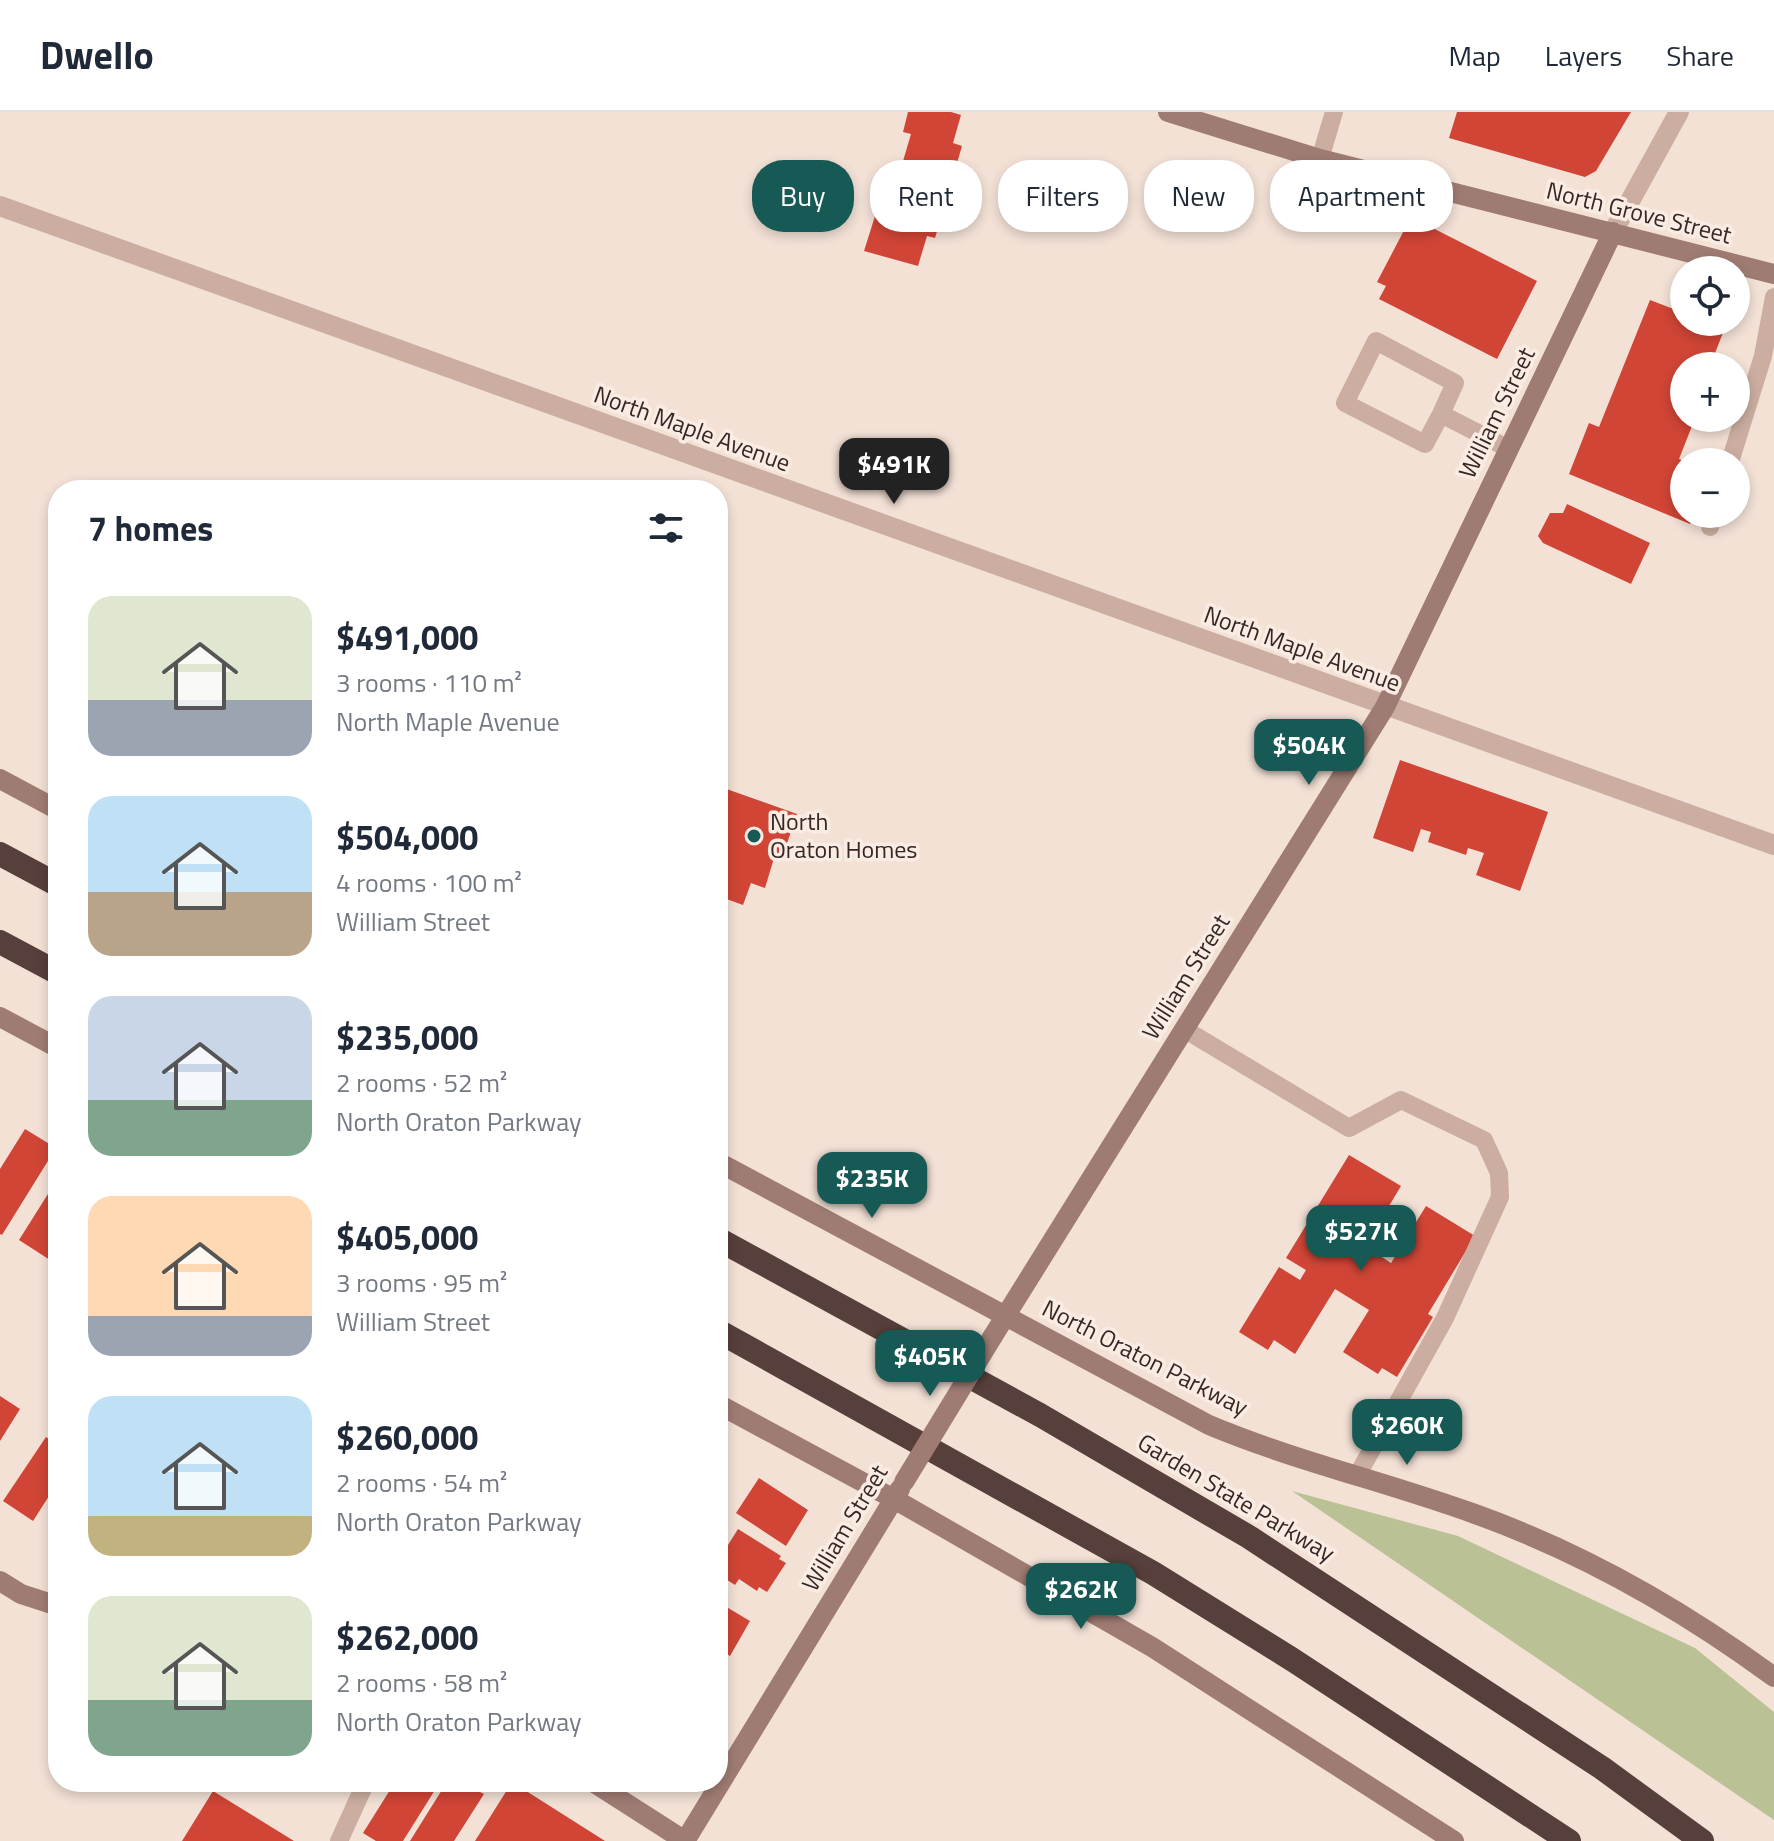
<!DOCTYPE html>
<meta charset="utf-8">
<style>
:root{--surface:#fff;--page:#f2f2f3;--text:#1f2937;--muted:#747a83;--line:#e0e1e3;--accent:#175954}
body{margin:0;font-family:"Titillium Web",sans-serif;background:var(--page);color:var(--text);height:100vh;display:flex;flex-direction:column;font-size:30px;white-space:nowrap}
*{box-sizing:border-box;margin:0}
p{font-size:26px;color:var(--muted)}
.icon{flex:none;width:44px;height:44px;fill:none;stroke:currentColor;stroke-width:2;stroke-linecap:round;stroke-linejoin:round}
.map{position:relative;flex:1;overflow:hidden}
.sheet{position:absolute;left:48px;top:368px;width:680px;height:1312px;display:flex;flex-direction:column;background:var(--surface);border-radius:32px;box-shadow:0 4px 12px #0003}
.sheet>*{flex:none}
.guide{position:absolute;left:752px;top:48px;width:760px;height:72px;display:flex;gap:16px}
.controls{position:absolute;left:1670px;top:144px;display:grid;gap:16px}
.controls a{display:grid;place-items:center;width:80px;height:80px;border-radius:50%;background:var(--surface);box-shadow:0 4px 12px #0003;font-size:40px}
.price{position:absolute;translate:-50% -68px;padding:0 18px;border-radius:16px;background:var(--accent);color:#fff;font-size:26px;line-height:52px;filter:drop-shadow(0 2px 4px #0008)}
.price::after{content:'';position:absolute;left:50%;top:48px;width:24px;height:18px;margin-left:-12px;background:inherit;clip-path:polygon(0 0,100% 0,50% 100%)}
.price.active{background:#222;color:#fff}
ul{padding:0;list-style:none}
li{display:flex;align-items:center;gap:24px;height:200px;padding:0 40px}
li span{display:grid;place-items:center;flex:none;width:224px;height:160px;border-radius:24px;color:#555}
li>.icon{margin-inline-start:auto}
span .icon{width:96px;height:96px;fill:#fffc;stroke-width:1}
li b{font-size:34px}
h2{display:flex;justify-content:space-between;align-items:center;height:96px;padding:0 40px;font-size:34px}
.tag{padding:0 28px;border-radius:32px;background:var(--surface);box-shadow:0 4px 12px #0003;font-size:28px;line-height:72px}
.tag.active{background:var(--accent);color:#fff}
header{display:flex;align-items:center;gap:48px;box-sizing:border-box;height:112px;padding:0 40px;background:var(--surface);border-bottom:2px solid var(--line)}
header strong{font-size:38px}
nav{display:flex;gap:44px;margin-inline-start:auto;font-size:28px}
.map>svg:first-child{display:block}
.green{fill:#bac295}
.building{fill:#d04536}
.lines{fill:none;stroke-linecap:round;stroke-linejoin:round}
.lane{stroke:#cbaea1;stroke-width:18}
.street{stroke:#cbaea1;stroke-width:20}
.secondary{stroke:#9f7c73;stroke-width:20}
.highway{stroke:#573f3b;stroke-width:24}
.secondary-bridge{stroke:#9f7c73;stroke-width:20}
.poi-dot{fill:#175954;stroke:#faece2;stroke-width:3}
.labels{text-anchor:middle;stroke-width:7;stroke-linejoin:round;paint-order:stroke}
.street-label{font-size:24px;fill:#352725;stroke:#faece2}
.poi-label{font-size:24px;fill:#352725;stroke:#faece2;text-anchor:start}
</style>
<header>
<strong>Dwello</strong>
<nav><a>Map</a><a>Layers</a><a>Share</a></nav>
</header>
<div class="map">
<svg width="1774" height="1729" viewBox="0 0 1774 1729">
<rect width="100%" height="100%" fill="#f3e1d6"/>
<path class="green" d="M1292,1379L1458,1424L1695,1536L1774,1600V1708Z"/>
<path class="building" d="M908,0H951L961,3L953,31L962,34L935,126L927,124L918,154L864,139L875,104L886,107L911,22L903,20Z
M1457,0H1631L1596,59L1585,65L1449,26Z
M1411,105L1537,169L1497,247L1379,187L1386,174L1377,170Z
M1650,188L1684,201V210H1718L1726,213L1710,254H1684V306H1689L1687,311L1692,314L1679,347L1684,349V402H1694L1690,412L1569,362L1589,311L1599,315Z
M1567,392L1650,431L1631,472L1543,431L1538,424L1550,401H1563Z
M1400,648L1548,700L1520,779L1476,763L1484,741L1468,736L1466,743L1428,730L1431,720L1421,717L1413,740L1373,726Z
M718,674L797,702L781,749L774,746L765,776L751,771L743,793L718,784Z
M25,1017L56,1036L2,1123L0,1122V1057Z
M1349,1043L1401,1074L1365,1134L1391,1151L1426,1094L1475,1124L1428,1202L1433,1205L1397,1265L1382,1256L1378,1262L1343,1240L1369,1198L1335,1177L1295,1242L1274,1228L1268,1238L1239,1220L1279,1155L1300,1168L1306,1158L1286,1146Z
M58,1066V1136L50,1148L19,1128Z
M0,1284L20,1297L0,1329Z
M46,1325L58,1333V1370L33,1409L3,1389Z
M759,1366L808,1398L786,1434L736,1401Z
M738,1417L781,1444L779,1447L786,1451L767,1480L759,1475L757,1479L739,1467L735,1473L718,1462V1449Z
M718,1490L750,1509L730,1544L718,1537Z
M395,1670H440L403,1729H376L363,1721Z
M460,1670L484,1682L454,1729H410L445,1673L455,1679Z
M512,1670L605,1729H475Z
M213,1679L294,1729H182Z"/>
<g class="lines">
<path class="lane" d="M1320,47L1334,0
M1441,302L1425,332L1345,291L1376,229L1455,271L1441,302L1509,337
M1730,350L1763,244L1774,185
M1710,415L1714,402
M1184,917L1349,1016L1401,988L1484,1028L1499,1061L1500,1085L1445,1206L1358,1362
M339,1729L365,1672"/>
<path class="street" d="M0,94L1774,733
M1613,120L1679,0"/>
<path class="secondary" d="M1168,0L1320,47L1774,162
M0,667L58,698
M0,905L58,936
M718,1050L1209,1313C1295,1349 1387,1370 1475,1402C1581,1440 1683,1498 1774,1565
M993,1224L1385,595L1613,120
M718,1292L894,1387L1152,1535L1454,1729
M0,1469L21,1482L58,1494
M593,1670L685,1729
M685,1729L900,1377"/>
<path class="highway" d="M0,742L58,773
M0,830L58,861
M718,1127L1040,1303L1249,1425L1602,1656L1702,1729
M718,1219L1153,1461L1293,1548L1569,1729"/>
<path class="secondary-bridge" d="M904,1370L993,1224"/>
</g>
<circle class="poi-dot" cx="754" cy="724" r="8"/>
<g class="labels">
<g class="street-label">
<text transform="translate(1639 101) rotate(14)" y="8">North Grove Street</text>
<text transform="translate(1497 301) rotate(-64)" y="8">William Street</text>
<text transform="translate(692 317) rotate(20)" y="8">North Maple Avenue</text>
<text transform="translate(1302 537) rotate(20)" y="8">North Maple Avenue</text>
<text transform="translate(1186 865) rotate(-58)" y="8">William Street</text>
<text transform="translate(1145 1246) rotate(27)" y="8">North Oraton Parkway</text>
<text transform="translate(1236 1386) rotate(31)" y="8">Garden State Parkway</text>
<text transform="translate(845 1416) rotate(-59)" y="8">William Street</text>
</g>
<g class="poi-label">
<text x="770" y="718">North<tspan x="770" dy="28">Oraton Homes</tspan></text>
</g>
</g>
</svg>
<div class="controls">
<a><svg class="icon" aria-label="locate" viewBox="0 0 24 24"><circle cx="12" cy="12" r="6"/><path d="M12 2v4M12 18v4M2 12h4M18 12h4"/></svg></a>
<a>+</a>
<a>−</a>
</div>
<b class="price active" style="left:894px;top:394px">$491K</b>
<b class="price" style="left:1309px;top:675px">$504K</b>
<b class="price" style="left:872px;top:1108px">$235K</b>
<b class="price" style="left:1361px;top:1161px">$527K</b>
<b class="price" style="left:930px;top:1286px">$405K</b>
<b class="price" style="left:1407px;top:1355px">$260K</b>
<b class="price" style="left:1081px;top:1519px">$262K</b>
<div class="guide">
<a class="tag active">Buy</a>
<a class="tag">Rent</a>
<a class="tag">Filters</a>
<a class="tag">New</a>
<a class="tag">Apartment</a>
</div>
<section class="sheet">
<h2>7 homes<svg class="icon" aria-label="filters" viewBox="0 0 24 24"><path d="M4 7h16M4 17h16"/><circle cx="9" cy="7" r="2"/><circle cx="15" cy="17" r="2"/></svg></h2>
<ul>
<li><span style="background:linear-gradient(#dfe7d0 65%,#9aa5b1 0)"><svg class="icon" aria-label="home" viewBox="0 0 24 24"><path d="M3 11l9-7 9 7M6 9v11h12V9"/></svg></span><div><b>$491,000</b><p>3 rooms · 110 m²</p><p>North Maple Avenue</p></div></li>
<li><span style="background:linear-gradient(#bfe0f5 60%,#b9a48a 0)"><svg class="icon" aria-label="home" viewBox="0 0 24 24"><path d="M3 11l9-7 9 7M6 9v11h12V9"/></svg></span><div><b>$504,000</b><p>4 rooms · 100 m²</p><p>William Street</p></div></li>
<li><span style="background:linear-gradient(#c9d6e8 65%,#7fa58c 0)"><svg class="icon" aria-label="home" viewBox="0 0 24 24"><path d="M3 11l9-7 9 7M6 9v11h12V9"/></svg></span><div><b>$235,000</b><p>2 rooms · 52 m²</p><p>North Oraton Parkway</p></div></li>
<li><span style="background:linear-gradient(#ffd9b3 75%,#9aa5b1 0)"><svg class="icon" aria-label="home" viewBox="0 0 24 24"><path d="M3 11l9-7 9 7M6 9v11h12V9"/></svg></span><div><b>$405,000</b><p>3 rooms · 95 m²</p><p>William Street</p></div></li>
<li><span style="background:linear-gradient(#bfe0f5 75%,#c2b280 0)"><svg class="icon" aria-label="home" viewBox="0 0 24 24"><path d="M3 11l9-7 9 7M6 9v11h12V9"/></svg></span><div><b>$260,000</b><p>2 rooms · 54 m²</p><p>North Oraton Parkway</p></div></li>
<li><span style="background:linear-gradient(#dfe7d0 65%,#7fa58c 0)"><svg class="icon" aria-label="home" viewBox="0 0 24 24"><path d="M3 11l9-7 9 7M6 9v11h12V9"/></svg></span><div><b>$262,000</b><p>2 rooms · 58 m²</p><p>North Oraton Parkway</p></div></li>
</ul>
</section>
</div>
